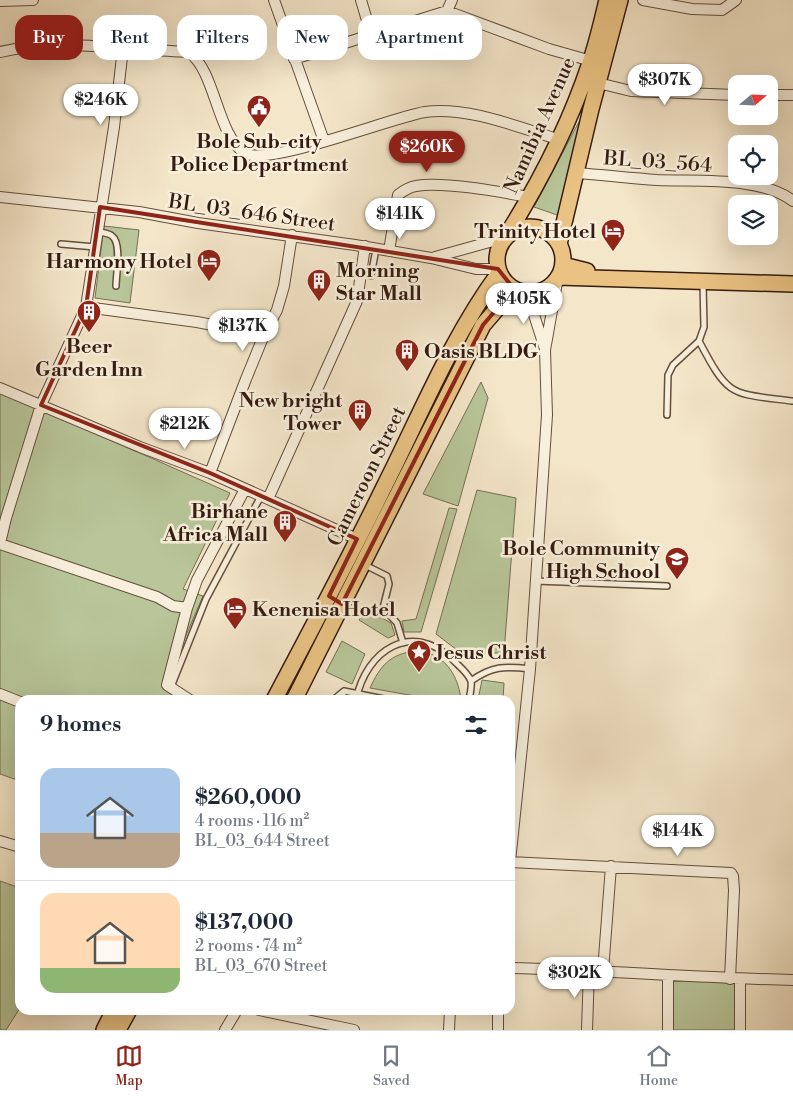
<!DOCTYPE html>
<meta charset="utf-8">
<style>
:root{--surface:#fff;--page:#f6f6f7;--text:#1f2937;--muted:#747a83;--line:#e0e1e3;--accent:#8f2418}
body{margin:0;font-family:"Libre Bodoni",serif;background:var(--page);color:var(--text);height:100vh;display:flex;flex-direction:column;font-size:19px;white-space:nowrap}
*{box-sizing:border-box;margin:0}
p{font-size:16px;color:var(--muted)}
.icon{flex:none;width:28px;height:28px;fill:none;stroke:currentColor;stroke-width:2;stroke-linecap:round;stroke-linejoin:round}
.map{position:relative;flex:1;overflow:hidden}
.details{position:absolute;left:15px;top:695px;width:500px;height:320px;display:flex;flex-direction:column;background:var(--surface);border-radius:15px;box-shadow:0 5px 20px #0002}
.details>*{flex:none}
.banner{position:absolute;left:15px;top:15px;width:500px;height:45px;display:flex;gap:10px}
.needle{width:32px;rotate:71deg}
.tools{position:absolute;left:728px;top:75px;display:grid;gap:10px}
.tools a{display:grid;place-items:center;width:50px;height:50px;border-radius:10px;background:var(--surface);box-shadow:0 5px 20px #0002;font-size:25px}
.price{position:absolute;translate:-50% -42px;padding:0 11px;border-radius:18px;background:#fff;color:#222;font-size:16px;line-height:32px;filter:drop-shadow(0 1px 2px #0008)}
.price::after{content:'';position:absolute;left:50%;top:30px;width:15px;height:11px;margin-left:-8px;background:inherit;clip-path:polygon(0 0,100% 0,50% 100%)}
.price.on{background:var(--accent);color:#fff}
ul{padding:0;list-style:none}
li{display:flex;align-items:center;gap:15px;height:125px;padding:0 25px}
li+li{border-top:1px solid var(--line)}
li span{display:grid;place-items:center;flex:none;width:140px;height:100px;border-radius:15px;color:#555}
li>.icon{margin-inline-start:auto}
span .icon{width:60px;height:60px;fill:#fffc;stroke-width:1}
li b{font-size:21px}
h2{display:flex;justify-content:space-between;align-items:center;height:60px;padding:0 25px;font-size:21px}
.pill{padding:0 18px;border-radius:15px;background:var(--surface);box-shadow:0 5px 20px #0002;font-size:18px;line-height:45px}
.pill.on{background:var(--accent);color:#fff}
.tab-bar{display:flex;justify-content:space-around;align-items:center;height:70px;border-top:1px solid var(--line);background:var(--surface);font-size:14px;color:var(--muted)}
.tab-bar a{display:grid;justify-items:center;gap:2px}
.tab-bar .on{color:var(--accent)}
.map>svg:first-child{display:block}
.green{fill:#b8c699;stroke:#767054}
.lines{fill:none;stroke-linecap:round;stroke-linejoin:round}
.service-casing{stroke:#654e3e;stroke-width:8}
.minor-casing{stroke:#654e3e;stroke-width:12}
.primary-casing{stroke:#351b10;stroke-width:18}
.service{stroke:#f8efdc;stroke-width:5}
.minor{stroke:#f8efdc;stroke-width:10}
.primary{stroke:#eac384;stroke-width:15}
.marked{fill:none;stroke:#8f2418;stroke-width:4;stroke-linejoin:round}
.labels{text-anchor:middle;stroke-width:5;stroke-linejoin:round;paint-order:stroke}
.street-label{font-size:20px;fill:#351b10;stroke:#f8efdc}
.poi-label{font-size:20px;font-weight:bold;fill:#351b10;stroke:#f8efdc;text-anchor:end}
</style>
<div class="map">
<svg width="793" height="1030" viewBox="0 0 793 1030">
<rect width="100%" height="100%" fill="#f4e6c9"/>
<filter id="stains"><feTurbulence type="fractalNoise" baseFrequency=".004" numOctaves="4"/><feColorMatrix values="0 0 0 0 .2 0 0 0 0 .09 0 0 0 0 .02 0 0 0 .5 -.17"/></filter>
<radialGradient id="worn" r=".72"><stop offset=".6" stop-color="#630" stop-opacity="0"/><stop offset="1" stop-color="#630" stop-opacity=".3"/></radialGradient>
<path class="green" d="M582,116L560,216L534,207Z
M104,226L139,230L130,303L95,298Z
M481,382L488,398L458,506L423,494Z
M0,391L230,493L183,589L203,596L163,689L184,700H20V781L0,774Z
M477,490L516,498L504,653H461L436,634Z
M449,508L457,509L421,632H404L402,621L416,619Z
M366,609L391,623L395,635L388,638L359,620Z
M342,641L365,654L352,684L326,672Z
M415,651C443,652 458,673 461,700H437L370,688C380,666 390,654 415,651Z
M482,680L504,683L503,700H478Z
M0,881L20,888V1008L6,1030H0Z
M669,978L741,982L742,1030H669Z"/>
<g class="lines">
<defs>
<path id="service" d="M97,231C102,233 109,233 112,236C122,243 116,275 116,286
M61,244L95,247
M371,276L376,249
M699,341C729,398 730,393 792,401
M667,415L668,375L673,365L699,341L704,327L703,283
M365,565L387,576L389,584L383,608L397,623L403,643
M536,581L667,586
M471,681C492,666 504,666 530,669
M171,687L206,599L261,496
M333,700L344,691L389,700
M341,700L344,691
M356,700C366,650 412,620 453,660C459,666 468,673 471,681C472,686 470,695 469,700"/>
<path id="minor" d="M274,0L324,141
M361,0L371,34
M643,0L692,9L722,10L736,0
M0,1L33,0
M447,11L452,0
M0,52C62,38 127,50 189,52C216,72 217,136 245,153C267,167 393,117 425,112C466,106 518,127 557,139
M294,59L447,11L549,49L595,62
M598,83L631,91L736,95
M769,95H793
M576,173C603,175 630,178 657,180C697,182 761,176 793,201
M0,197L139,212L198,223L355,245L431,258L476,269H498
M389,251L398,195C403,191 409,187 416,186C442,181 501,192 529,197
M435,257L504,238
M527,293L545,349
M86,307L197,322L264,335
M0,388L140,447L210,473L357,539
M210,473L246,379L264,335L277,310L284,286L292,235
M268,499L357,301L365,246
M0,543L6,518L41,405L86,307L114,127L123,48
M0,544L157,597L173,606L187,608L197,580L245,489
M187,608L167,685L190,700
M0,694L20,702
M0,841L20,847
M510,862L530,669L547,415L545,350L558,277
M510,862L731,873L733,876L734,890L730,979
M510,968C604,970 699,978 793,980
M603,971L611,866
M668,976V1030
M740,980V1030
M259,1010L354,1030
M225,1030L237,1010
M449,1030L450,1010
M498,1030V1010
M587,1030L589,970"/>
<path id="primary" d="M497 260a33 33 0 1 1 66 0a33 33 0 1 1-66 0Z
M508,233C541,180 570,123 590,63C597,43 602,21 607,0
M559,244L591,109L620,0
M563,265L587,271
M558,277L793,284
M274,700C311,630 349,559 384,487C420,416 451,338 499,273
M294,700L483,325L514,289
M104,1030L114,1010
M118,1030L129,1010"/>
</defs>
<use href="#service" class="service-casing"/>
<use href="#minor" class="minor-casing"/>
<use href="#primary" class="primary-casing"/>
<use href="#service" class="service"/>
<use href="#minor" class="minor"/>
<use href="#primary" class="primary"/>
</g>
<path class="marked" d="M100,207L498,269L514,289L483,325L342,604L329,596L357,539L210,473L41,405L86,307Z"/>
<defs>
<symbol id="civic-pin" viewBox="-11 -11 22 30"><path d="M0 17L-7.5 6A9.5 9.5 0 1 1 7.5 6Z" fill="#8f2418" stroke="#f8efdc"/><path d="M-.6-6.5H3V-4.5H.6V-3L4-1V1h2V6H-6V1h2V-1L-.6-3ZM-1.2 2.5V6h2.4V2.5Z" fill="#fff"/></symbol>
<symbol id="hotel-pin" viewBox="-11 -11 22 30"><path d="M0 17L-7.5 6A9.5 9.5 0 1 1 7.5 6Z" fill="#8f2418" stroke="#f8efdc"/><path d="M-6-4.5h1.5V1H6V5H4.5V3h-9V5H-6ZM-4 0a1.8 1.8 0 1 1 3.6 0ZM.5 0V-2.5h3Q6-2.5 6 0Z" fill="#fff"/></symbol>
<symbol id="building-pin" viewBox="-11 -11 22 30"><path d="M0 17L-7.5 6A9.5 9.5 0 1 1 7.5 6Z" fill="#8f2418" stroke="#f8efdc"/><path d="M-4-6H4V6H1V3H-1V6H-4ZM-2.5-4.3h1.7v1.8h-1.7ZM.8-4.3h1.7v1.8H.8ZM-2.5-1h1.7V.8h-1.7ZM.8-1h1.7V.8H.8Z" fill="#fff"/></symbol>
<symbol id="school-pin" viewBox="-11 -11 22 30"><path d="M0 17L-7.5 6A9.5 9.5 0 1 1 7.5 6Z" fill="#8f2418" stroke="#f8efdc"/><path d="M0-5L7-2L0 1L-7-2ZM-4 1L0 2.5L4 1V4Q0 6-4 4Z" fill="#fff"/></symbol>
<symbol id="sight-pin" viewBox="-11 -11 22 30"><path d="M0 17L-7.5 6A9.5 9.5 0 1 1 7.5 6Z" fill="#8f2418" stroke="#f8efdc"/><path d="M0-6L1.8-2.2L6-1.7L2.9 1.2L3.7 5.4L0 3.3L-3.7 5.4L-2.9 1.2L-6-1.7L-1.8-2.2Z" fill="#fff"/></symbol>
</defs>
<g fill-rule="evenodd">
<use href="#civic-pin" x="245" y="93" width="28" height="38"/>
<use href="#hotel-pin" x="599" y="217" width="28" height="38"/>
<use href="#hotel-pin" x="195" y="247" width="28" height="38"/>
<use href="#building-pin" x="305" y="267" width="28" height="38"/>
<use href="#building-pin" x="75" y="298" width="28" height="38"/>
<use href="#building-pin" x="393" y="337" width="28" height="38"/>
<use href="#building-pin" x="346" y="397" width="28" height="38"/>
<use href="#building-pin" x="271" y="508" width="28" height="38"/>
<use href="#school-pin" x="663" y="545" width="28" height="38"/>
<use href="#hotel-pin" x="221" y="595" width="28" height="38"/>
<use href="#sight-pin" x="405" y="638" width="28" height="38"/>
</g>
<g class="labels">
<g class="street-label">
<text transform="translate(539 125) rotate(-66)" y="7">Namibia Avenue</text>
<text transform="translate(658 161) rotate(4)" y="7">BL_03_564</text>
<text transform="translate(252 212) rotate(8)" y="7">BL_03_646 Street</text>
<text transform="translate(366 476) rotate(-64)" y="7">Cameroon Street</text>
</g>
<g class="poi-label">
<text x="259" y="148" text-anchor="middle">Bole Sub-city<tspan x="259" dy="23">Police Department</tspan></text>
<text x="596" y="238">Trinity Hotel</text>
<text x="192" y="268">Harmony Hotel</text>
<text x="336" y="277" text-anchor="start">Morning<tspan x="336" dy="23">Star Mall</tspan></text>
<text x="89" y="353" text-anchor="middle">Beer<tspan x="89" dy="23">Garden Inn</tspan></text>
<text x="424" y="358" text-anchor="start">Oasis BLDG</text>
<text x="342" y="407">New bright<tspan x="342" dy="23">Tower</tspan></text>
<text x="268" y="518">Birhane<tspan x="268" dy="23">Africa Mall</tspan></text>
<text x="660" y="555">Bole Community<tspan x="660" dy="23">High School</tspan></text>
<text x="252" y="616" text-anchor="start">Kenenisa Hotel</text>
<text x="436" y="659" text-anchor="start">Jesus Christ</text>
</g>
</g>
<rect width="100%" height="100%" filter="url(#stains)"/>
<rect width="100%" height="100%" fill="url(#worn)"/>
</svg>
<div class="tools">
<a><svg class="needle" viewBox="-14 -14 28 28"><path d="M0-13l5 13h-10z" fill="#e53935"/><path d="M0 13l5-13h-10z" fill="#747a83"/></svg></a>
<a><svg class="icon" aria-label="locate" viewBox="0 0 24 24"><circle cx="12" cy="12" r="6"/><path d="M12 2v4M12 18v4M2 12h4M18 12h4"/></svg></a>
<a><svg class="icon" aria-label="layers" viewBox="0 0 24 24"><path d="M12 4l9 5-9 5-9-5zM3 14l9 5 9-5"/></svg></a>
</div>
<b class="price" style="left:665px;top:106px">$307K</b>
<b class="price" style="left:101px;top:126px">$246K</b>
<b class="price on" style="left:427px;top:173px">$260K</b>
<b class="price" style="left:400px;top:240px">$141K</b>
<b class="price" style="left:524px;top:325px">$405K</b>
<b class="price" style="left:243px;top:352px">$137K</b>
<b class="price" style="left:185px;top:450px">$212K</b>
<b class="price" style="left:678px;top:857px">$144K</b>
<b class="price" style="left:575px;top:999px">$302K</b>
<div class="banner">
<a class="pill on">Buy</a>
<a class="pill">Rent</a>
<a class="pill">Filters</a>
<a class="pill">New</a>
<a class="pill">Apartment</a>
</div>
<section class="details">
<h2>9 homes<svg class="icon" aria-label="filters" viewBox="0 0 24 24"><path d="M4 7h16M4 17h16"/><circle cx="9" cy="7" r="2"/><circle cx="15" cy="17" r="2"/></svg></h2>
<ul>
<li><span style="background:linear-gradient(#a9c7e8 65%,#b9a48a 0)"><svg class="icon" aria-label="home" viewBox="0 0 24 24"><path d="M3 11l9-7 9 7M6 9v11h12V9"/></svg></span><div><b>$260,000</b><p>4 rooms · 116 m²</p><p>BL_03_644 Street</p></div></li>
<li><span style="background:linear-gradient(#ffd9b3 75%,#8fb573 0)"><svg class="icon" aria-label="home" viewBox="0 0 24 24"><path d="M3 11l9-7 9 7M6 9v11h12V9"/></svg></span><div><b>$137,000</b><p>2 rooms · 74 m²</p><p>BL_03_670 Street</p></div></li>
</ul>
</section>
</div>
<nav class="tab-bar">
<a class="on"><svg class="icon" aria-label="map" viewBox="0 0 24 24"><path d="M3 6l6-2 6 2 6-2v14l-6 2-6-2-6 2zM9 4v14M15 6v14"/></svg>Map</a>
<a><svg class="icon" aria-label="saved" viewBox="0 0 24 24"><path d="M7 4h10v16l-5-4-5 4z"/></svg>Saved</a>
<a><svg class="icon" aria-label="home" viewBox="0 0 24 24"><path d="M3 11l9-7 9 7M6 9v11h12V9"/></svg>Home</a>
</nav>
